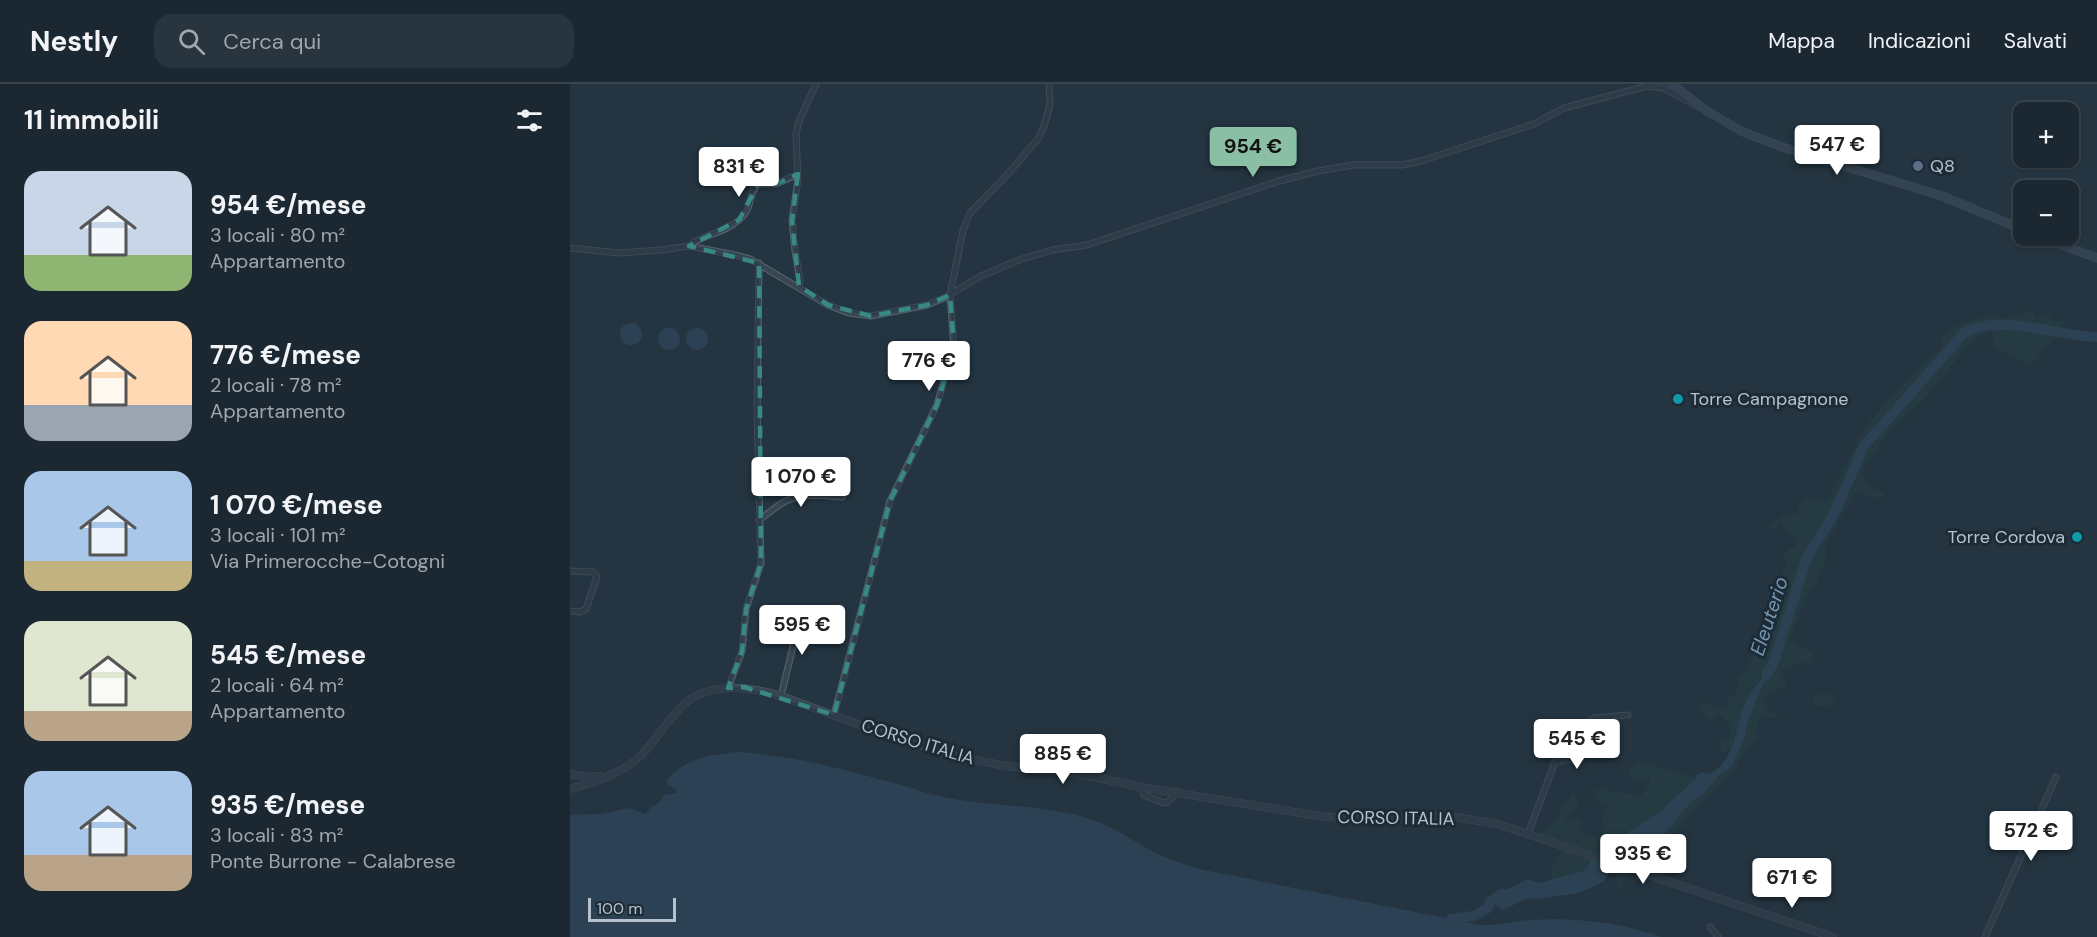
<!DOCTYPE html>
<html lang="it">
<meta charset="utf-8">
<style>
:root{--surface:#1b2832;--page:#28343e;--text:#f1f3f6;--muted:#a0a6ac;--line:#39444d;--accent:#8abfa5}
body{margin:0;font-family:"DM Sans",sans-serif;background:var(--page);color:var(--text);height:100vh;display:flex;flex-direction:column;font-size:22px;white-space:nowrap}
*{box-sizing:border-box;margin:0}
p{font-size:20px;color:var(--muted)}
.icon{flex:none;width:33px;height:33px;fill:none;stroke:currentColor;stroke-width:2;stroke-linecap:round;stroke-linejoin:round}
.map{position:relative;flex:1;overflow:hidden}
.details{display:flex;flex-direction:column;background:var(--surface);width:570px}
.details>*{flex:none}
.controls{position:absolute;left:1443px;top:18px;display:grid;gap:12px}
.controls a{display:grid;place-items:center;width:66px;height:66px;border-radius:12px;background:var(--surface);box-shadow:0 2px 4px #0004,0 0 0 2px var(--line);font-size:30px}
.scale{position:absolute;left:18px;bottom:15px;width:88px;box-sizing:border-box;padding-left:6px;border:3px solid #b5c1cc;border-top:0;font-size:16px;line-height:21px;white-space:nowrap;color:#b5c1cc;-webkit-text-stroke:4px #1d2b37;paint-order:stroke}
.price{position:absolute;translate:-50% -51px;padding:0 14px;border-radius:6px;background:#fff;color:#222;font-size:20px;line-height:39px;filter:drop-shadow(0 2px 3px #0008)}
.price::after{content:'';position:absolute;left:50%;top:36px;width:18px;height:14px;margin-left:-9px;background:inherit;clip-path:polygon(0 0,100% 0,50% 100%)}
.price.on{background:var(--accent);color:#111}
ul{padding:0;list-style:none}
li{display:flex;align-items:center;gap:18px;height:150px;padding:0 24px}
li span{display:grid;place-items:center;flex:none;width:168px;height:120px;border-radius:18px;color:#555}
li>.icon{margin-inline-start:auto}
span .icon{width:72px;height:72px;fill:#fffc;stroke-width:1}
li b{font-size:26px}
h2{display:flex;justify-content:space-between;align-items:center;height:72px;padding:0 24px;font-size:26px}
header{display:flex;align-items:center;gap:36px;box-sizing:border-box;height:84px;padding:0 30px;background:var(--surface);border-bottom:2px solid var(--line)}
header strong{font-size:28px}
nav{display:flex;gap:33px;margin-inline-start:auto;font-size:21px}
.search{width:420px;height:54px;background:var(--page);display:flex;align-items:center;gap:15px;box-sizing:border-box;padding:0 21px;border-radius:18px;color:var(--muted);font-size:22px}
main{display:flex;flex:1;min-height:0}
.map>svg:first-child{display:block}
.green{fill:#264342}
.water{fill:#37536a}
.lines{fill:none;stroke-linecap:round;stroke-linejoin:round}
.river{stroke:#37536a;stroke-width:10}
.minor-casing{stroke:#56646f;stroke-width:7}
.tertiary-casing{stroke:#56646f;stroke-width:8}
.secondary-casing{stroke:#56646f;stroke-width:9}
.minor{stroke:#384651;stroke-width:5}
.tertiary{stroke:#384651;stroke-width:7}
.secondary{stroke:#465665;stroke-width:8}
.marked{fill:none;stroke:#388986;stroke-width:4.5;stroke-dasharray:12 8;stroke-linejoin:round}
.service-dot{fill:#5c6f8a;stroke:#1d2b37;stroke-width:2}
.culture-dot{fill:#0f9aa8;stroke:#1d2b37;stroke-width:2}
.labels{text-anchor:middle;stroke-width:6;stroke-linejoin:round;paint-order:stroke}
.poi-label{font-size:18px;fill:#b5c1cc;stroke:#1d2b37;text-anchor:start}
.street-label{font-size:18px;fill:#b5c1cc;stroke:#1d2b37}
.water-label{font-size:20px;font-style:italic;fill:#7396b1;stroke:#1d2b37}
</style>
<header>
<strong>Nestly</strong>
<div class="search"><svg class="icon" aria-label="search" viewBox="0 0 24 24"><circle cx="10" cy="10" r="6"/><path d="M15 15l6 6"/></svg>Cerca qui</div>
<nav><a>Mappa</a><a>Indicazioni</a><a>Salvati</a></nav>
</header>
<main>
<section class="details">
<h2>11 immobili<svg class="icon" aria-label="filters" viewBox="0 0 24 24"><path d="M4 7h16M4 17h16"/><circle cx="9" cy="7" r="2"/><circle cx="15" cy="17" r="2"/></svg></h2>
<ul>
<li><span style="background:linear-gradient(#c9d6e8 70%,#8fb573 0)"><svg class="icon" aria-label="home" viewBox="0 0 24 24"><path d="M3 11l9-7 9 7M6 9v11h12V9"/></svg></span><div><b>954 €/mese</b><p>3 locali · 80 m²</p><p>Appartamento</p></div></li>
<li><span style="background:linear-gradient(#ffd9b3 70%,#9aa5b1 0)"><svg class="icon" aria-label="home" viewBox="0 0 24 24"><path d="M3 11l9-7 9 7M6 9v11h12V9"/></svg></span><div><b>776 €/mese</b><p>2 locali · 78 m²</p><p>Appartamento</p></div></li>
<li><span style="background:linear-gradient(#a9c7e8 75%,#c2b280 0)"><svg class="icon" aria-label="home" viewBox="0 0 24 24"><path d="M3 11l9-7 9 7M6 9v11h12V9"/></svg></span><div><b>1 070 €/mese</b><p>3 locali · 101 m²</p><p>Via Primerocche-Cotogni</p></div></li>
<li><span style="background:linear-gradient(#dfe7d0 75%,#b9a48a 0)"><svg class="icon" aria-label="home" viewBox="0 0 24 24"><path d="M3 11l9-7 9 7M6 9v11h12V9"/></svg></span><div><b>545 €/mese</b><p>2 locali · 64 m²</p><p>Appartamento</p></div></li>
<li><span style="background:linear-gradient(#a9c7e8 70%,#b9a48a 0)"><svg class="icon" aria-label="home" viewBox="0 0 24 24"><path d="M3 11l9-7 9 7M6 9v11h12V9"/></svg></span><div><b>935 €/mese</b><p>3 locali · 83 m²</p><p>Ponte Burrone - Calabrese</p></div></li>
</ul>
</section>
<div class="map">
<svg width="1527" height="853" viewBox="0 0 1527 853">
<rect width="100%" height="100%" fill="#243542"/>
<path class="green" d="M1462,227L1466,236L1476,229L1479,231L1481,237L1494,238C1491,251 1485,257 1473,263L1468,275L1456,280L1424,263L1423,248L1418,246L1398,262L1357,312L1318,348L1292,388L1299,401L1314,409L1311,415L1286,408L1255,462L1258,468L1245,503L1240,504L1220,555L1242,568V578L1229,579L1210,586L1217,600L1213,604L1209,602L1206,604L1207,608L1198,612L1194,617L1196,624L1208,631L1205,635L1194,630L1187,640L1186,656L1174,666L1167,682L1120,731L1094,763L1092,768L1108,775L1106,782L1073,767L1091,753L1120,719L1135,708L1150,690L1162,682L1175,652L1177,641L1189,608L1201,584C1177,604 1172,636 1162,665L1153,669L1149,659L1159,656C1164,644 1159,637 1148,630L1141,636L1136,634L1128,620L1135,618L1143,623L1157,622L1159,614L1165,610L1169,596L1187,566L1185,553L1193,539L1205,506L1207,504L1206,497L1212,492L1217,478L1212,474L1219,465L1224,464L1229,456L1215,445L1211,439L1207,443L1201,444L1198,440H1201L1212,432L1226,430L1229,420L1239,413L1256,418L1294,345L1315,319L1364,269L1369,268L1373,261L1370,255L1372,251C1389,240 1418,226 1437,235Z
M1248,609L1260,610L1266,616L1259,620V623L1244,621L1242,617Z
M1067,676L1123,693L1124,696L1092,726L1048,755L1036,769L1031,770L968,749L981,741L1004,707L1008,722L994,739L1009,735L1012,738L1010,748L1020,755L1024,751H1030L1034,748V741L1031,728L1039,722L1037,719H1029L1023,710V707L1036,704C1043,711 1060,708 1071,712L1080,697L1079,694L1065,697L1059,689V685Z
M992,766L1021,775L1016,786L981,796L982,785Z
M1047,785L1061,790L1053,803L1048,806L1046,794Z"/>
<path class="water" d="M50 250a11 11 0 1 1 22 0a11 11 0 1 1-22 0Z
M88 255a11 11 0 1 1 22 0a11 11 0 1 1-22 0Z
M116 255a11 11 0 1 1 22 0a11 11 0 1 1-22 0Z
M1203,580L1189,608L1177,641L1175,652L1162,682L1150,690L1135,708L1120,719L1091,754L1069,772L1049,777L1033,798L1009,809L966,815L959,814L932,826L924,819L920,821V818L929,809L958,795L969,799L1016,786L1021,775L1036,769L1048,755L1092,726L1124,696L1127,691L1132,688L1140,690C1166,675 1164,648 1174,622C1181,606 1193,594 1203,580Z
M167,668C219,671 269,684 319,698C336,702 351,708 368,712C420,724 475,719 526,737C550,746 571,763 595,773C606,778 618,781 629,785L910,841C928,842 944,837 962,836C1005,833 1051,839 1092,853H0V731L30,730L60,724L76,730C81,720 89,722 94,711L106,709V705L97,700V696C118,673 137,672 167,668Z"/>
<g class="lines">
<path class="river" d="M1196,591L1203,580L1237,473L1263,432L1294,362L1394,249C1430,229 1486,252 1527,253
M881,835L904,832L918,824L920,818L932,810"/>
<defs>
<path id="minor" d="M119,162C132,150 152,151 169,136C185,122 176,112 188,100H206L228,90
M0,164L50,169L91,166L119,162L165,171L180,175L258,221L279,229L301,232L357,221L374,214L411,192L449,176L482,166L517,161L709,97L748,87L783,81H832L851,77L964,40L994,24L1077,2L1093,4L1129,23
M229,202L230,196L225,167L222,137L228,95L226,50L229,37L246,0
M189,436C198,430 206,422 216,417C233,408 254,412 272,413
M0,487L23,488L27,493L16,525L10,528L0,527
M158,604L172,567L176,525L191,479L187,328L189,179
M211,612L227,546L236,526
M264,631L320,417L367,321L384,263L380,211L393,146L400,129L436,92L468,55L474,42L480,21L479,0
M571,703L574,711L594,719L598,718L607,708
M958,750L985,678L1009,674L1014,640L1024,634L1058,631
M1140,843L1148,853
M1415,853L1486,693"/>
<path id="tertiary" d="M0,690L17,693L30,692
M0,705C23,699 48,691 67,675C79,665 89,649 99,637C105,630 111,622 118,617C144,598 182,603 211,612L309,648L377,670L435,682L510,690L571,703L749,732L772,734H845L872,731L928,740L1263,853"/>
<path id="secondary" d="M1102,0L1134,25L1171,47L1212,63L1372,112L1454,146
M1467,152L1527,174"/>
</defs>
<use href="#minor" class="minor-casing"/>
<use href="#tertiary" class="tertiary-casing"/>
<use href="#secondary" class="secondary-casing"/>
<use href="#minor" class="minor"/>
<use href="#tertiary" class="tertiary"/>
<use href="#secondary" class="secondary"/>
</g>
<path d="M0 0H1527V853H0ZM228,90L222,137L229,202L258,221L301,232L357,221L380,211L384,263L367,321L320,417L264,631L174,603L158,604L172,567L176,525L191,479L189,179L119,162L169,136L188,100H206Z" fill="#243542" fill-opacity=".55" fill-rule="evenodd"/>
<path class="marked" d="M228,90L222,137L229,202L258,221L301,232L357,221L380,211L384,263L367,321L320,417L264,631L174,603L158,604L172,567L176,525L191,479L189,179L119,162L169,136L188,100H206Z"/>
<circle class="service-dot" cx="1348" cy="82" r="6"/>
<g class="culture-dot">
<circle cx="1108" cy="315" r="6"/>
<circle cx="1507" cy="453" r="6"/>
</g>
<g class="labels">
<g class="poi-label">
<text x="1360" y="88">Q8</text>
<text x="1120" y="321">Torre Campagnone</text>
<text x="1495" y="459" text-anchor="end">Torre Cordova</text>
</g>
<g class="street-label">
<text transform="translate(348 658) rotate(17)" y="6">CORSO ITALIA</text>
<text transform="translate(826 734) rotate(1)" y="6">CORSO ITALIA</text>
</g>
<g class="water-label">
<text transform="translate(1199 532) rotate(-72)" y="7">Eleuterio</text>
</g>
</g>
</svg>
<div class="controls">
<a>+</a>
<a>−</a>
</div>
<div class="scale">100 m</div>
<b class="price" style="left:1267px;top:92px">547 €</b>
<b class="price on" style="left:683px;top:94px">954 €</b>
<b class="price" style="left:169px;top:114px">831 €</b>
<b class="price" style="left:359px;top:308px">776 €</b>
<b class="price" style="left:231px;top:424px">1 070 €</b>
<b class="price" style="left:232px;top:572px">595 €</b>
<b class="price" style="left:1007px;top:686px">545 €</b>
<b class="price" style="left:493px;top:701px">885 €</b>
<b class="price" style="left:1461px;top:778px">572 €</b>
<b class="price" style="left:1073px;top:801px">935 €</b>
<b class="price" style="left:1222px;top:825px">671 €</b>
</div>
</main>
